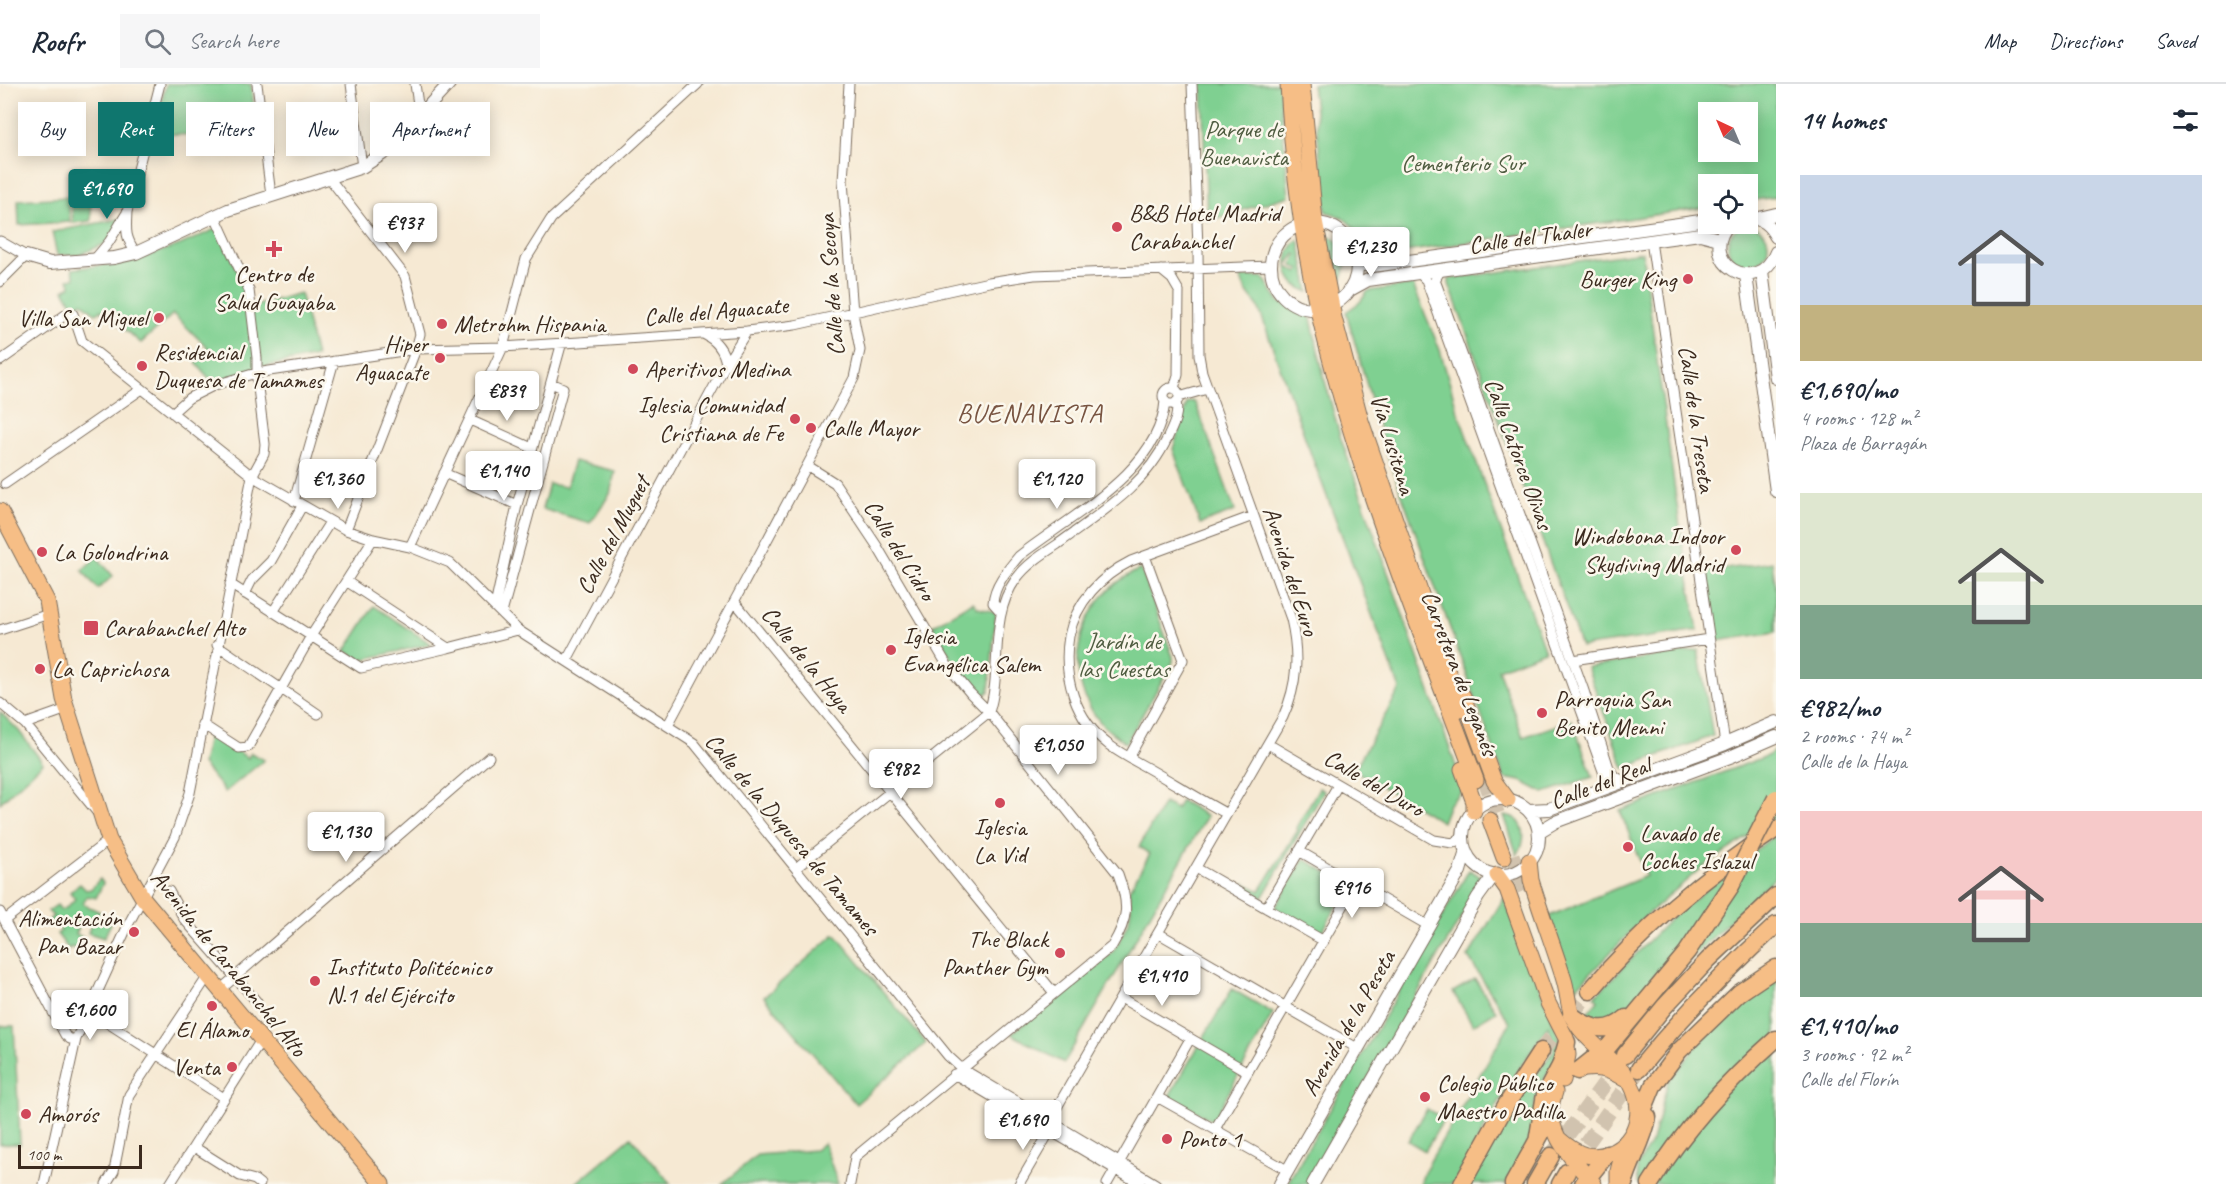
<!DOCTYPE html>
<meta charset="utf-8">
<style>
:root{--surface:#fff;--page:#f6f6f7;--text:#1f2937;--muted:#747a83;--line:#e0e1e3;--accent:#0f766e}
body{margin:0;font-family:Caveat,sans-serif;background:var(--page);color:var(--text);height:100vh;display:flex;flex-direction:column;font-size:22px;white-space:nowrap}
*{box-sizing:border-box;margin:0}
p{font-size:20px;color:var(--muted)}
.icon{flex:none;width:33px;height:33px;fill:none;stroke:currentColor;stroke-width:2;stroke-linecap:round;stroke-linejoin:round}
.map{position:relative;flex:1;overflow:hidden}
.drawer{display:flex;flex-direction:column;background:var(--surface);width:450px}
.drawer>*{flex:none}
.hud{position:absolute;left:18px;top:18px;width:570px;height:54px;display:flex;gap:12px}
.needle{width:39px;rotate:316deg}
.buttons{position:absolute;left:1698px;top:18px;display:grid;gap:12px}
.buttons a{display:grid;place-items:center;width:60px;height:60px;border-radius:0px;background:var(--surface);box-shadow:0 3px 15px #0003;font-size:30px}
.scale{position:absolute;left:18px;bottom:15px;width:124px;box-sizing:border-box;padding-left:6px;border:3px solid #3b2a1e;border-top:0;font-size:16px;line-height:21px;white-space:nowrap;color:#3b2a1e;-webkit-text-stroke:4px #fbf7ec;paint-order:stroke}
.price{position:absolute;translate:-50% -51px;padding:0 14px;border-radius:6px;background:#fff;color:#222;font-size:20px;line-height:39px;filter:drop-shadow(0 2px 3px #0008)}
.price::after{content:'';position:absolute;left:50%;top:36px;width:18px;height:14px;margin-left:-9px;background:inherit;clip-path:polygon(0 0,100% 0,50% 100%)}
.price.on{background:var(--accent);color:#fff}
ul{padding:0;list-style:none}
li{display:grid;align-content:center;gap:12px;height:318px;padding:0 24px}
li span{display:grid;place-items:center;height:186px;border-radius:0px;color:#555}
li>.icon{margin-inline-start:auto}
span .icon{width:108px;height:108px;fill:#fffc;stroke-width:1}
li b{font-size:26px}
h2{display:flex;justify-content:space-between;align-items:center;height:72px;padding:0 24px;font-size:26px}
.chip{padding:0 21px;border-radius:0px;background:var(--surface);box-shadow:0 3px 15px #0003;font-size:21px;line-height:54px}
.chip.on{background:var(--accent);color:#fff}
header{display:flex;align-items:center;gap:36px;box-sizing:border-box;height:84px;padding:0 30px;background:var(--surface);border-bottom:2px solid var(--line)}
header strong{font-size:28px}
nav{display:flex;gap:33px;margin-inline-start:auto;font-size:21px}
.search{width:420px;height:54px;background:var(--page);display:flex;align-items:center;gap:15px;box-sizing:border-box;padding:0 21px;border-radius:0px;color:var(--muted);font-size:22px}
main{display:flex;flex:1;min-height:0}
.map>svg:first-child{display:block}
.green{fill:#7fd091;stroke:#5d7d58;stroke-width:1.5;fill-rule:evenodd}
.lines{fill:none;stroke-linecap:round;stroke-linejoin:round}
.primary-tunnel{stroke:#d1c3af;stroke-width:15;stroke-dasharray:15 8;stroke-linecap:butt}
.motorway-tunnel{stroke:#d1c3af;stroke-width:16;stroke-dasharray:16 8;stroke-linecap:butt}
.minor-casing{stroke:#7c6d5d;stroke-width:11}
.tertiary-casing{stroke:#7c6d5d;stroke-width:14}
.primary-casing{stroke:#7c6d5d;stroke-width:17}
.motorway-casing{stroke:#7c6d5d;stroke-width:19}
.minor{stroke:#fff;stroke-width:9}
.tertiary{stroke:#fff;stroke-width:12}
.primary{stroke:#f6be86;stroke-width:15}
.motorway{stroke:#f6be86;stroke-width:16}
.motorway-bridge-casing{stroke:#7c6d5d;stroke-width:19;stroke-linecap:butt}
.motorway-bridge{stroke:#f6be86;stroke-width:16}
.poi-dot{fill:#d1495b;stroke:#fbf7ec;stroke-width:2}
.labels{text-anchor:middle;stroke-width:5;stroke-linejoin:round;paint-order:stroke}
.park-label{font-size:24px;fill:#4f5c40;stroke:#fbf7ec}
.poi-label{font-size:24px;fill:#3b2a1e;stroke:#fbf7ec;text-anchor:start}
.street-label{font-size:24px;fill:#3b2a1e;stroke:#fbf7ec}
.quarter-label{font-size:27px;letter-spacing:1.5px;fill:#785441;stroke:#fbf7ec}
</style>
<header>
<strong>Roofr</strong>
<div class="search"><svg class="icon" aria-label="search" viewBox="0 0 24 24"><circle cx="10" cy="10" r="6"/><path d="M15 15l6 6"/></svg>Search here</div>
<nav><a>Map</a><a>Directions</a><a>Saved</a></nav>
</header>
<main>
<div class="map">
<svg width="1776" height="1100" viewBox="0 0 1776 1100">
<rect width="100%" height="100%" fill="#fbf7ec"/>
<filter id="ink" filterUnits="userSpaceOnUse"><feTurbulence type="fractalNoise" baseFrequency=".0167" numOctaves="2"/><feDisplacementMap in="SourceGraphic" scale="12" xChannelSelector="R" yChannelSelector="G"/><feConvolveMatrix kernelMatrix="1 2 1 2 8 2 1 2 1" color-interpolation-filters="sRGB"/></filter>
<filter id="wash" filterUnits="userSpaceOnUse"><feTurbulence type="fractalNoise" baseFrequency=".008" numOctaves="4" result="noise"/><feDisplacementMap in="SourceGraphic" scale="24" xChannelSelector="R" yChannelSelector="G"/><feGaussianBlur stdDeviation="1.35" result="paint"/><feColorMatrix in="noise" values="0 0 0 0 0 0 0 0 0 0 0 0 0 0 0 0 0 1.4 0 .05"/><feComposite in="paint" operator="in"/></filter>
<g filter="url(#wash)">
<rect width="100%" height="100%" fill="#f6e9d3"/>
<path class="green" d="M166,0H251L256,39L190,51L154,49Z
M1202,0H1279L1289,112L1207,137Z
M1312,0H1776V113L1748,117V100H1708V123L1383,171L1371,169C1359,150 1350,132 1326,128ZM1708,28H1748V68H1708Z
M90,108L91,137L73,139L71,109Z
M68,113L70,138L19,141L18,116Z
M124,134L109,158L79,171H57L52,148Z
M1728 161a20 20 0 1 1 40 0a20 20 0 1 1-40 0Z
M220,143L251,223L300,209L316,272L263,283L213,299L196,279L200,275L198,273L208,264L173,230L141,259L101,226L96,230L82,218L75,224L64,206L71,202L68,195L75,194L72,185L129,178L180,161Z
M1323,150C1350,156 1353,189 1333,204Z
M1299,155L1309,208C1296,203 1288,196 1287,182L1298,189L1300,186L1292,181L1297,171L1295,170L1287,181C1286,171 1291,161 1299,155Z
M1642,168L1682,457L1698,546L1581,563L1449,200V195Z
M1241,193H1263L1279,218L1309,232L1311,235L1325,297L1340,352L1464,705L1449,720L1442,738L1354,686L1400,605L1312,373L1258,222C1250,213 1243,205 1241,193Z
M1413,201L1440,266L1458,328L1545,567L1498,585L1523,653L1572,636L1593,693L1544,709L1521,697L1504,694L1385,364L1346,228L1360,218L1368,207Z
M1192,317L1196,320L1235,427L1200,440L1173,365L1187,319Z
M574,377L615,387L610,410L590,439L542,425L549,400L566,403Z
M97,473L113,492L98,505L82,486Z
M1772,478L1776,503V548L1717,557L1706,488Z
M1141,485L1173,573V578L1126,659C1117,653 1107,646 1100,638C1057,586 1080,510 1141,485Z
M973,518L978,524L996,528L989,607L983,612L968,602L932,542Z
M374,522L431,560L360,576L345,567Z
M1698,566L1713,652L1624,684L1587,583Z
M0,628L19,647L43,679L0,719Z
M209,649L248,674L251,669L264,676L225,708L202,680Z
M1776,666V734L1701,784L1648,830L1575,905L1547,833L1646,792L1620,727L1767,672Z
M1319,704L1324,707L1262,814L1243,803L1245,799L1260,807L1298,746L1296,744Z
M1181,717L1207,732L1064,979L1011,950L1112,869L1119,858L1129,836L1131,826L1129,806L1150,770L1139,763L1164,719L1176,725Z
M1504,731C1526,733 1528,755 1517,771Z
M1776,750V792L1676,889L1683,861L1645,902L1626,928L1599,940L1585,931L1598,916L1595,912L1676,829Z
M1304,775L1349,801L1321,850L1275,824Z
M1469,786L1484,794L1307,1100H1287Z
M100,795L103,799L96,814L87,812L83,820L100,828L99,832L111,839L104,854L88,849L92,837L83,833L76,850L84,854L82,858L85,860L79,866L71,863L69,866L57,850L61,847L57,839L53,841L49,836L53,832L48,827L57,821L61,826L66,824L75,815L70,808L80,800L86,806L91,805Z
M1504,814L1559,952V968L1540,1003L1535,1019V1045L1506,1100H1469L1510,1026L1554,966L1548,942L1508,1002L1454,1100H1420L1425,1086L1510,939L1468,873Z
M835,850L926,959L856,1020L764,913Z
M1776,882V1100H1638L1637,1083L1652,1057L1668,998L1713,942Z
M1475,895L1496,927L1473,941L1453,908Z
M1232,905L1273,929L1213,1037L1169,1012Z
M0,942H14L20,1060H0Z
M1427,1025L1444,1035L1425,1067L1408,1057Z
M631,1053L671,1100H575Z
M824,1059L838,1100H722L757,1071L815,1066Z"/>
</g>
<g filter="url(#ink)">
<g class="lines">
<path class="primary-tunnel" d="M1484,694L1499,734
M1512,771L1527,812"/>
<path class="motorway-tunnel" d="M1541,967L1590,907
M1553,1070L1621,977
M1572,1080L1637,988"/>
<defs>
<path id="minor" d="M257,0L271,111
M351,0L362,83
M415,0L420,34
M330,95L405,192L420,250L416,265L346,446
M0,157L26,172L0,198
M1651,157L1725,660
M136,169C125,153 126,147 127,128L160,0
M94,176L109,158L126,130
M1161,186L1172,195L1179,207L1178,291L1174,304
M1440,187L1435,196L1438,204L1583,604L1609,684L1614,692L1624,697
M1419,189L1426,196L1603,687L1605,696L1603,704
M703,250C716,256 724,266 726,280
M0,277L68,229L73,230L82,257L252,392L346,446L373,455L410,463L450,479L518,546L694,659L948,972L961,984L1156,1100
M1163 312a8 8 0 1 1 16 0a8 8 0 1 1-16 0Z
M1179,313L1207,305
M172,329L189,314L215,301L256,289L416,265L503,263L747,247L795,241L989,198L1034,191L1270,182
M470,336L532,364
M808,382L835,399L877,462L947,581L970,609L989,628L1118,790C1129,820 1129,834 1112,862L855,1073L850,1100
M444,389L517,421
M5,400L142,305
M294,417L334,277
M410,463L503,263L526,175L551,135L698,0
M346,497L448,564L518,546
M230,500L361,584L448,564
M245,510L252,496L271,477L302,422
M735,518L1054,909
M495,522L517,421L562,258
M273,528L330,438
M1001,528L993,519C994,501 1008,485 1019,472C1070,432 1160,387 1165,317
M502,529L563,304L551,299
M0,546L49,530
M217,561L318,630
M567,576L726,280L747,247
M1573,576L1709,555
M0,619L25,640L96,727
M25,640L67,625
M202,640L239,664L248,663L311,552L373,455
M668,641L854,294L860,266L853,229L843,97L849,0
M1268,660L1434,756L1453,759L1463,752
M1129,673L1183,576L1145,472
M1227,730C1203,717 1180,703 1156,689C1141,680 1124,672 1109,661C1075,635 1062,593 1069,552C1076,518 1101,492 1131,477L1253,432
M1299,767L1429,842
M796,784L989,628C1003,585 988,534 1016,495C1027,480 1043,470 1058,460C1100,429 1146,402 1168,353C1173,342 1179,331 1176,318
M1196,784L1324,857
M169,807L184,835L257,918
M1266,824L1338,701
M0,828L65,951L70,955H76
M5,836L109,756
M1158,849L1357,964
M220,906L489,673
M1121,914L1248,988
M90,925L92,929L224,1014
M954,990L1140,1100
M1157,1013L1287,1086
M1215,1045L1356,800
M194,1063L240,1092L255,1096L260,1100
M44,1100L76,955L129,839L175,753L190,709L252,392L264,370L265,360L257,296V274L249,206L215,132
M106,1100L114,1087L129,1011L208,892
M170,1100L261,956
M1019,1100L1050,1047V1038L1056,1025L1283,633C1298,600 1299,570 1291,535L1202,288L1199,271L1198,165L1192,0
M1107,1100L1190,955"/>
<path id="tertiary" d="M1748,133C1762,135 1769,140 1776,153
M1759,134L1776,130
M1271 182a43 43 0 1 1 86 0a43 43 0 1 1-86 0Z
M1729,140C1696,177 1757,216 1776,168
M26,172L50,179L114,174L136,169L228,126L362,83L387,67L449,0
M1355,172L1365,181L1372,182L1708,136
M1762,187L1776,294
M1746,191L1776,407
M1348,207L1368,196L1700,150L1719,155
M1463 753a38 38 0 1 1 76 0a38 38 0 1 1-76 0Z
M1529,726L1549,725L1725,660L1776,638
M1540,747L1555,738L1730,673L1776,653
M1280,1100L1460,787L1466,767
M1313,1100L1478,813L1494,791"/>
<path id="primary" d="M1288,0C1292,72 1302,156 1318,226C1356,387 1418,541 1476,696
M1302,0L1315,137L1334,234L1361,337L1461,626
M0,427L47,517L64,615L109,756L143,814L382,1100
M1463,612L1494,697L1508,716
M1462,685L1474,718V727
M1490,736L1504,774
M1529,777L1531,796C1541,830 1554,863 1564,896C1568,909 1568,925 1574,936C1591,965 1627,979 1636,1013C1645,1045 1620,1077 1586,1071C1576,1069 1567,1062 1559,1055
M1497,791L1507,805L1548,919L1566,954L1568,971L1563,996
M1576,987C1594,982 1609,984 1624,995
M1555,1008C1540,1044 1571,1074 1594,1100
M1618,1100V1087L1625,1059"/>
<path id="motorway" d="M1590,907C1644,843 1706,791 1776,745
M1571,931C1590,945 1607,951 1626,934
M1625,971L1664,923L1708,876L1776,812
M1639,985C1682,932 1726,887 1776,841
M1578,987L1608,963L1687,868L1731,802
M1636,1044L1653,1002L1679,967L1739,909L1776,884
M1537,1058L1545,1010L1560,982L1567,958
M1462,1100L1506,1021L1541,967
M1513,1100L1542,1048
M1535,1100L1551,1072
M1560,1100L1567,1088
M1583,1100L1607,1070
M1624,1100C1630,1077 1644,1057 1648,1033
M1650,1100C1684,1045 1727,998 1776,955"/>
</defs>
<use href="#minor" class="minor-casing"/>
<use href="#tertiary" class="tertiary-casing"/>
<use href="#primary" class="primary-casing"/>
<use href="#motorway" class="motorway-casing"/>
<use href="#minor" class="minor"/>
<use href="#tertiary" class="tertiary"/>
<use href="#primary" class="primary"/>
<use href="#motorway" class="motorway"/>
<defs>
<path id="motorway-bridge" d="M1731,802L1776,714"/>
</defs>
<use href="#motorway-bridge" class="motorway-bridge-casing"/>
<use href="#motorway-bridge" class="motorway-bridge"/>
</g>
</g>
<g class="poi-dot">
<circle cx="1117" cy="143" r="6"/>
<path d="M271 156h6v6h6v6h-6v6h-6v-6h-6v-6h6z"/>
<circle cx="1688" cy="195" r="6"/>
<circle cx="159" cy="234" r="6"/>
<circle cx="442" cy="240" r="6"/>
<circle cx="440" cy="274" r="6"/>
<circle cx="142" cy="282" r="6"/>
<circle cx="633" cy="285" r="6"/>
<circle cx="795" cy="335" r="6"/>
<circle cx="811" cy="344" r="6"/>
<circle cx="1736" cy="466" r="6"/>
<circle cx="42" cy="468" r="6"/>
<rect x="83" y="536" width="16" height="16" rx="3"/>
<circle cx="891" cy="566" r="6"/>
<circle cx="40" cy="585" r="6"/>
<circle cx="1542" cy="629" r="6"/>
<circle cx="1000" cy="719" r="6"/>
<circle cx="1628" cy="763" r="6"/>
<circle cx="134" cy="848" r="6"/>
<circle cx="1060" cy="869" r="6"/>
<circle cx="315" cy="897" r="6"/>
<circle cx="212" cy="922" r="6"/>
<circle cx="232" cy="983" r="6"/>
<circle cx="1425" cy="1013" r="6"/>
<circle cx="26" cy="1030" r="6"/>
<circle cx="1167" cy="1055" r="6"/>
</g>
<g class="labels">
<g class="park-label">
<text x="1244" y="53">Parque de<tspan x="1244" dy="28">Buenavista</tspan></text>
<text x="1463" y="87">Cementerio Sur</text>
<text x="1124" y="565">Jardín de<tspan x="1124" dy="28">las Cuestas</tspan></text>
</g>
<g class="poi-label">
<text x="1129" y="137">B&amp;B Hotel Madrid<tspan x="1129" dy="28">Carabanchel</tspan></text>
<text x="274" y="198" text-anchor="middle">Centro de<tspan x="274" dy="28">Salud Guayaba</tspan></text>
<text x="1676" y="203" text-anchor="end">Burger King</text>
<text x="147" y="242" text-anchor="end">Villa San Miguel</text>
<text x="454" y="248">Metrohm Hispania</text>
<text x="428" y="268" text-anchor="end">Hiper<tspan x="428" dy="28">Aguacate</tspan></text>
<text x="154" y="276">Residencial<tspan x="154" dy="28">Duquesa de Tamames</tspan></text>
<text x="645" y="293">Aperitivos Medina</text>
<text x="783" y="329" text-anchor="end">Iglesia Comunidad<tspan x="783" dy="28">Cristiana de Fe</tspan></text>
<text x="823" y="352">Calle Mayor</text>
<text x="1724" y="460" text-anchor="end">Windobona Indoor<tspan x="1724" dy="28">Skydiving Madrid</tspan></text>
<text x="54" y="476">La Golondrina</text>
<text x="104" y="552">Carabanchel Alto</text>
<text x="903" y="560">Iglesia<tspan x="903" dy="28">Evangélica Salem</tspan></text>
<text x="52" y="593">La Caprichosa</text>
<text x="1554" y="623">Parroquia San<tspan x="1554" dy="28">Benito Menni</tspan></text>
<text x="1000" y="751" text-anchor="middle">Iglesia<tspan x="1000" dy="28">La Vid</tspan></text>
<text x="1640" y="757">Lavado de<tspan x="1640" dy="28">Coches Islazul</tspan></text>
<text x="122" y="842" text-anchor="end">Alimentación<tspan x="122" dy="28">Pan Bazar</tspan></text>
<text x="1048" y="863" text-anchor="end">The Black<tspan x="1048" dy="28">Panther Gym</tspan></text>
<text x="327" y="891">Instituto Politécnico<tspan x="327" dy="28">N.1 del Ejército</tspan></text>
<text x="212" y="954" text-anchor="middle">El Álamo</text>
<text x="220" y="991" text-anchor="end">Venta</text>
<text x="1437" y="1007">Colegio Público<tspan x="1437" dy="28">Maestro Padilla</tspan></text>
<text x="38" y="1038">Amorós</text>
<text x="1179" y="1063">Ponto 1</text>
</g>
<g class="street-label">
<text transform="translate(1530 153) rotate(-8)" y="8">Calle del Thaler</text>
<text transform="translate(831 201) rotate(-94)" y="8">Calle de la Secoya</text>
<text transform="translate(716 227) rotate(-5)" y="8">Calle del Aguacate</text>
<text transform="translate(1697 335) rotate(82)" y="8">Calle de la Treseta</text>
<text transform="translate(1393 360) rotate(73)" y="8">Vía Lusitana</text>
<text transform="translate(1519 370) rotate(70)" y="8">Calle Catorce Olivas</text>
<text transform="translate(613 451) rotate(-62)" y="8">Calle del Muguet</text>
<text transform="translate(900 466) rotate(58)" y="8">Calle del Cidro</text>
<text transform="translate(1291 487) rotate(72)" y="8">Avenida del Euro</text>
<text transform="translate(807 575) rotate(51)" y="8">Calle de la Haya</text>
<text transform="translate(1460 589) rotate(69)" y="8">Carretera de Leganés</text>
<text transform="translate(1374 699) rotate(30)" y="8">Calle del Duro</text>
<text transform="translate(1600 699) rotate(-21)" y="8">Calle del Real</text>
<text transform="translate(792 750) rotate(50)" y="8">Calle de la Duquesa de Tamames</text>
<text transform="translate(229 879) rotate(51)" y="8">Avenida de Carabanchel Alto</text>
<text transform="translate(1348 939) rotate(-60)" y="8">Avenida de la Peseta</text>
</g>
<g class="quarter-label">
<text x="1030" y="338">BUENAVISTA</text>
</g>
</g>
</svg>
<div class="buttons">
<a><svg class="needle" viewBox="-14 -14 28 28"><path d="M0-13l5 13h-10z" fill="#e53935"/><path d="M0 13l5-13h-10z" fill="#747a83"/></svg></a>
<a><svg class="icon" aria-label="locate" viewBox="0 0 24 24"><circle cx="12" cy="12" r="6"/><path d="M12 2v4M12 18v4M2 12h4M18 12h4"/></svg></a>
</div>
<div class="scale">100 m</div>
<b class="price on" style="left:107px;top:136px">€1,690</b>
<b class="price" style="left:405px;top:170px">€937</b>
<b class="price" style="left:1371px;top:194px">€1,230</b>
<b class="price" style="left:507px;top:338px">€839</b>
<b class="price" style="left:504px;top:418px">€1,140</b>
<b class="price" style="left:338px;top:426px">€1,360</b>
<b class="price" style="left:1057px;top:426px">€1,120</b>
<b class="price" style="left:1058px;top:692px">€1,050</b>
<b class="price" style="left:901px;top:716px">€982</b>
<b class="price" style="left:346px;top:779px">€1,130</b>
<b class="price" style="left:1352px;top:835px">€916</b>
<b class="price" style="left:1162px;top:923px">€1,410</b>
<b class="price" style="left:90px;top:957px">€1,600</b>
<b class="price" style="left:1023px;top:1067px">€1,690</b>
<div class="hud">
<a class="chip">Buy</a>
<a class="chip on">Rent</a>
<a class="chip">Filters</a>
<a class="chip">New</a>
<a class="chip">Apartment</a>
</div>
</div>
<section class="drawer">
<h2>14 homes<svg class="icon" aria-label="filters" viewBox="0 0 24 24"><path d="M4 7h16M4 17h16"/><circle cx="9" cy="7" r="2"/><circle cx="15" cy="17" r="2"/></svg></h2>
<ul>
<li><span style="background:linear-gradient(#c9d6e8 70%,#c2b280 0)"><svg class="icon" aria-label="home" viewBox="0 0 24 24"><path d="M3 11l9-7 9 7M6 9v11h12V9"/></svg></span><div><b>€1,690/mo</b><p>4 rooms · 128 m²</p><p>Plaza de Barragán</p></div></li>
<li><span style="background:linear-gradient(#dfe7d0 60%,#7fa58c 0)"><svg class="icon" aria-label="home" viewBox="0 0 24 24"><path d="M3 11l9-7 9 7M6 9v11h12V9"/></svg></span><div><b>€982/mo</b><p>2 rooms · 74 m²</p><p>Calle de la Haya</p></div></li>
<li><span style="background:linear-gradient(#f6c9c9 60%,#7fa58c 0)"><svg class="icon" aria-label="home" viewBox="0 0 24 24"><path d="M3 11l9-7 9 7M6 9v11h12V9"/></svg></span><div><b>€1,410/mo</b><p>3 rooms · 92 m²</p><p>Calle del Florín</p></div></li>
</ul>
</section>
</main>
